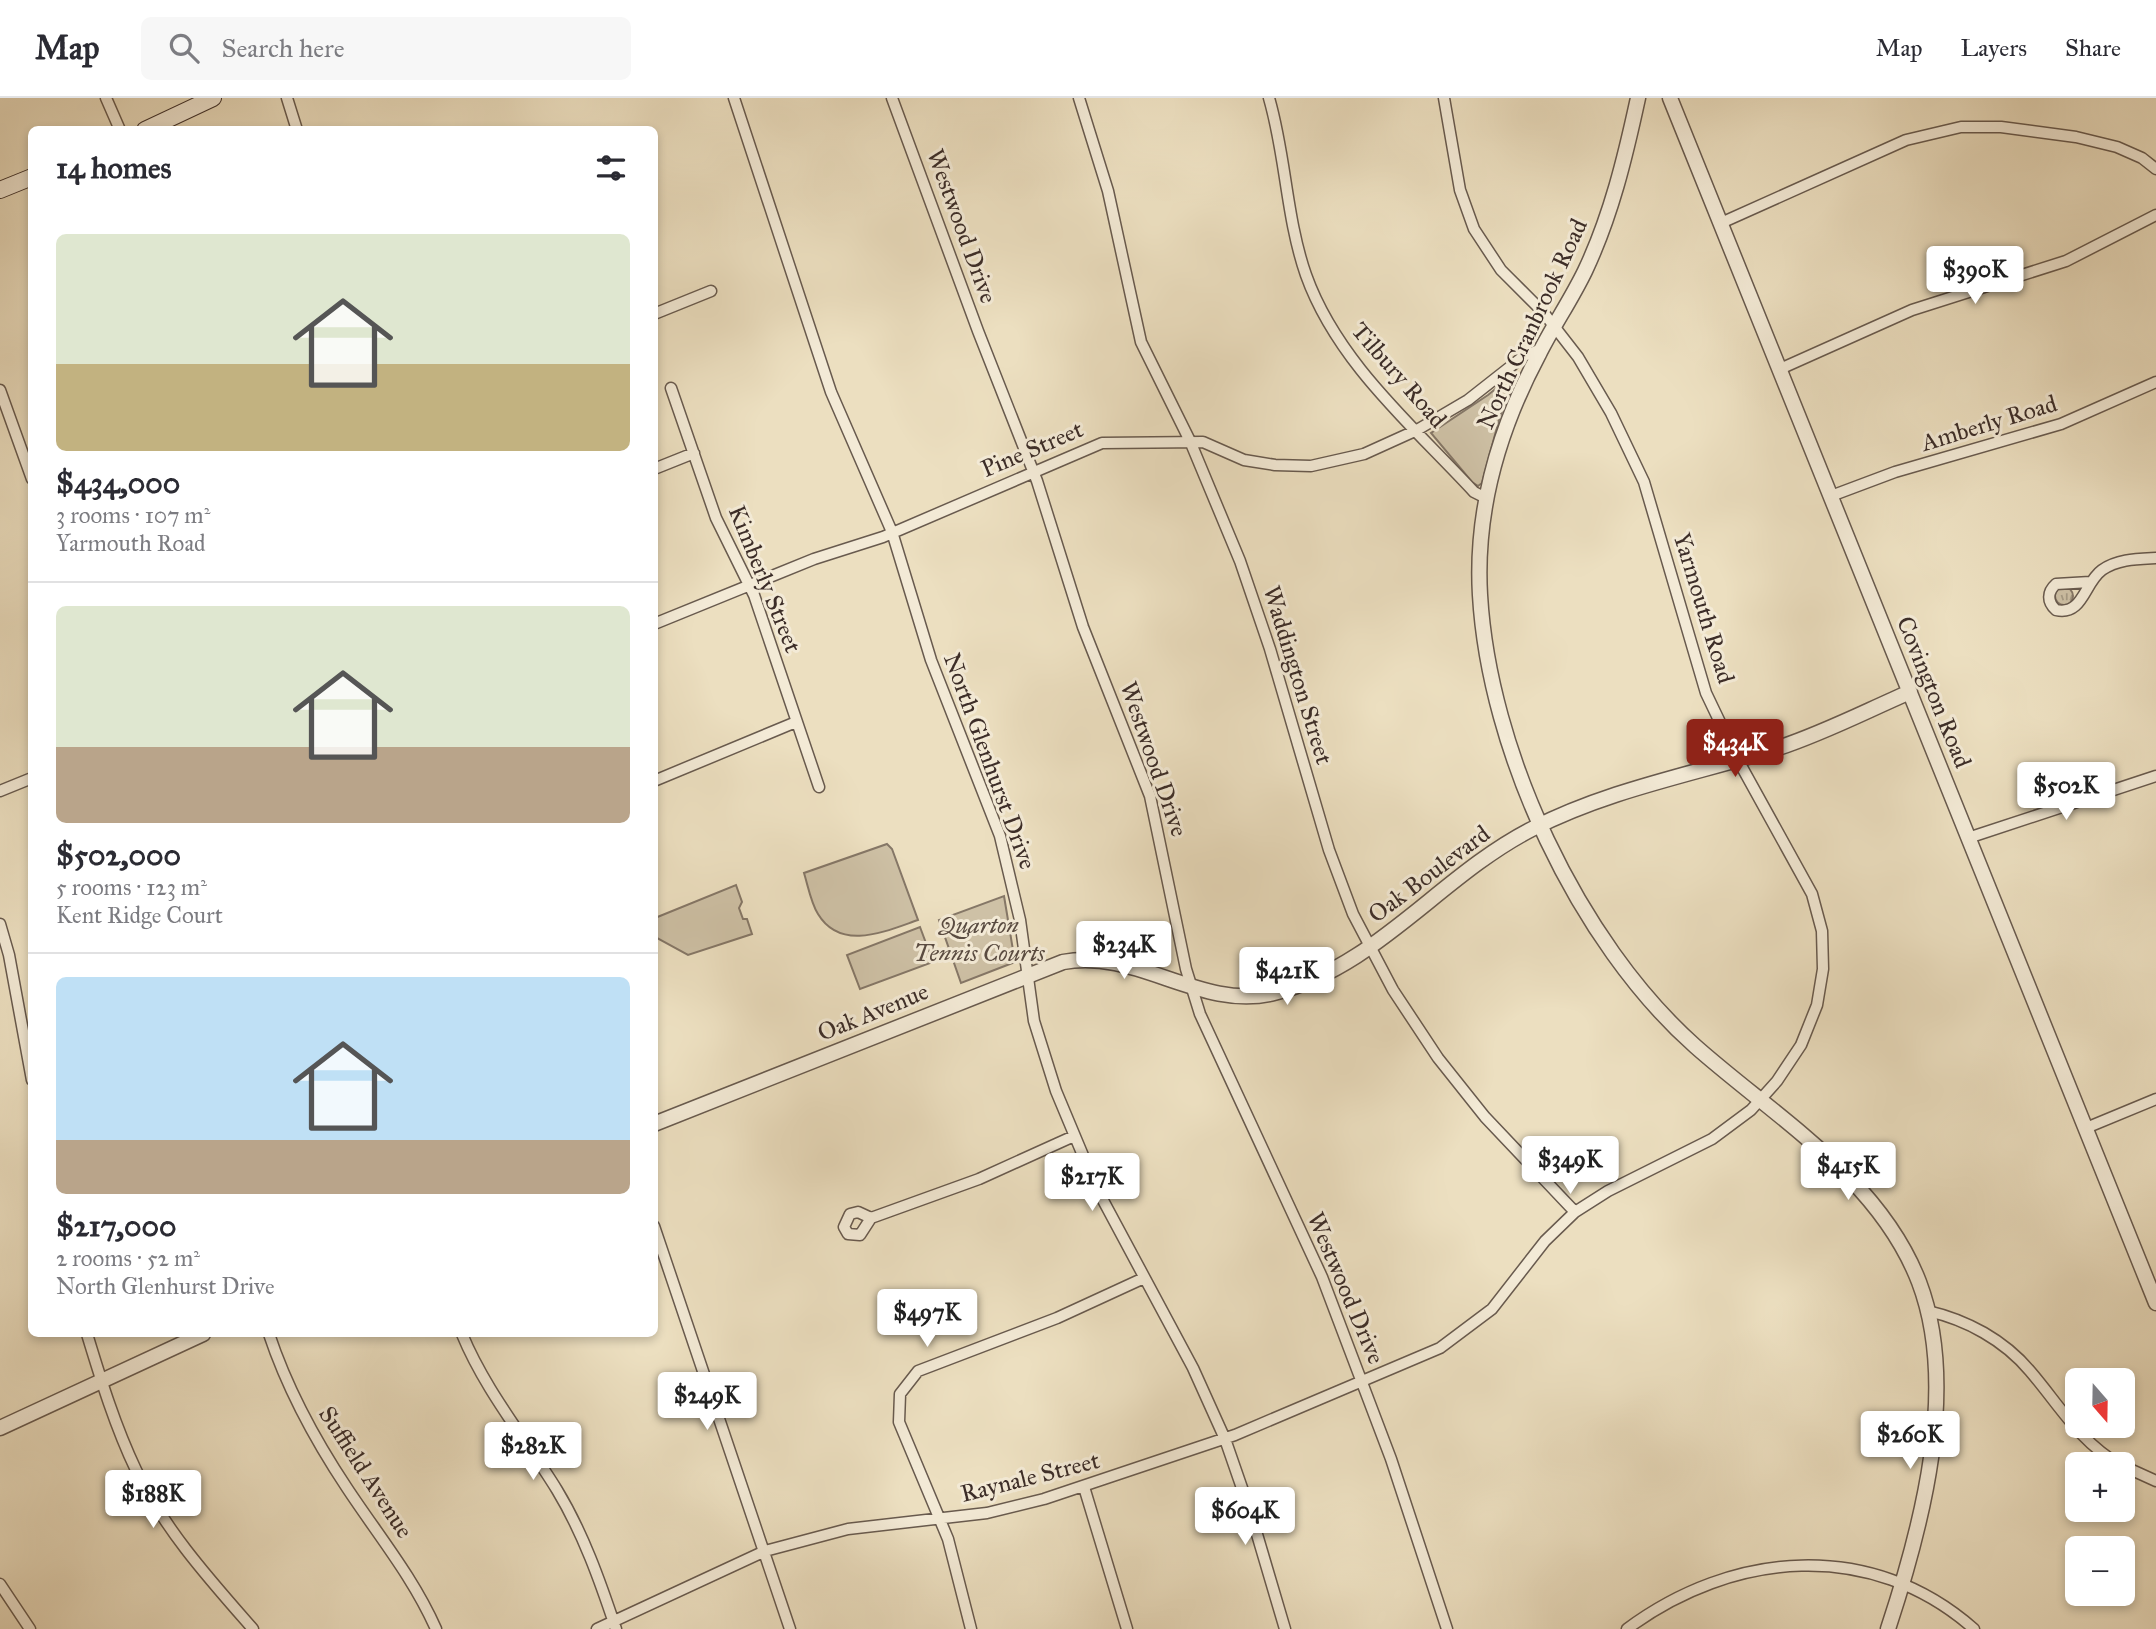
<!DOCTYPE html>
<meta charset="utf-8">
<style>
:root{--surface:#fff;--page:#f7f7f7;--text:#2b2b33;--muted:#7c7c81;--line:#e1e1e2;--accent:#8f2418}
body{margin:0;font-family:"IM FELL Great Primer",serif;background:var(--page);color:var(--text);height:100vh;display:flex;flex-direction:column;font-size:26px;white-space:nowrap}
*{box-sizing:border-box;margin:0}
p{font-size:23px;color:var(--muted)}
.icon{flex:none;width:38px;height:38px;fill:none;stroke:currentColor;stroke-width:2;stroke-linecap:round;stroke-linejoin:round}
.map{position:relative;flex:1;overflow:hidden}
.sheet{position:absolute;left:28px;top:28px;width:630px;height:1211px;display:flex;flex-direction:column;background:var(--surface);border-radius:10px;box-shadow:0 4px 10px #0003}
.sheet>*{flex:none}
.needle{width:46px;rotate:160deg}
.buttons{position:absolute;left:2065px;top:1270px;display:grid;gap:14px}
.buttons a{display:grid;place-items:center;width:70px;height:70px;border-radius:10px;background:var(--surface);box-shadow:0 4px 10px #0003;font-size:35px}
.price{position:absolute;translate:-50% -60px;padding:0 16px;border-radius:7px;background:#fff;color:#222;font-size:23px;line-height:46px;filter:drop-shadow(0 2px 4px #0008)}
.price::after{content:'';position:absolute;left:50%;top:42px;width:21px;height:16px;margin-left:-10px;background:inherit;clip-path:polygon(0 0,100% 0,50% 100%)}
.price.active{background:var(--accent);color:#fff}
ul{padding:0;list-style:none}
li{display:grid;align-content:center;gap:14px;height:371px;padding:0 28px}
li+li{border-top:2px solid var(--line)}
li span{display:grid;place-items:center;height:217px;border-radius:10px;color:#555}
li>.icon{margin-inline-start:auto}
span .icon{width:126px;height:126px;fill:#fffc;stroke-width:1}
li b{font-size:30px}
h2{display:flex;justify-content:space-between;align-items:center;height:84px;padding:0 28px;font-size:30px}
header{display:flex;align-items:center;gap:42px;box-sizing:border-box;height:98px;padding:0 35px;background:var(--surface);border-bottom:2px solid var(--line)}
header strong{font-size:33px}
nav{display:flex;gap:38px;margin-inline-start:auto;font-size:24px}
.search{width:490px;height:63px;background:var(--page);display:flex;align-items:center;gap:18px;box-sizing:border-box;padding:0 24px;border-radius:10px;color:var(--muted);font-size:26px}
.map>svg:first-child{display:block}
.grass{fill:url(#grass-tufts);stroke:#857767;stroke-width:2}
.green{fill:#cec1a6;stroke:#857767;stroke-width:2}
.lines{fill:none;stroke-linecap:round;stroke-linejoin:round}
.minor-casing{stroke:#685a4e;stroke-width:13}
.tertiary-casing{stroke:#685a4e;stroke-width:17}
.secondary-casing{stroke:#3c2d28;stroke-width:18}
.minor{stroke:#f3ead6;stroke-width:10}
.tertiary{stroke:#f3ead6;stroke-width:14}
.secondary{stroke:#f3ead6;stroke-width:16}
.labels{text-anchor:middle;stroke-width:6;stroke-linejoin:round;paint-order:stroke}
.street-label{font-size:24px;fill:#3c2d28;stroke:#f3ead6}
.park-label{font-size:24px;font-style:italic;fill:#594b41;stroke:#f3ead6}
</style>
<header>
<strong>Map</strong>
<div class="search"><svg class="icon" aria-label="search" viewBox="0 0 24 24"><circle cx="10" cy="10" r="6"/><path d="M15 15l6 6"/></svg>Search here</div>
<nav><a>Map</a><a>Layers</a><a>Share</a></nav>
</header>
<div class="map">
<svg width="2156" height="1531" viewBox="0 0 2156 1531">
<defs>
<pattern id="grass-tufts" width="24" height="20" patternUnits="userSpaceOnUse" patternTransform="scale(1.75)"><rect width="24" height="20" fill="#cec1a6"/><path d="M3 7l-1-3M5 7V3M7 7l1-3M15 17l-1-3M17 17v-4M19 17l1-3" fill="none" stroke="#a89d87"/></pattern>
</defs>
<rect width="100%" height="100%" fill="#ecdfc0"/>
<filter id="stains"><feTurbulence type="fractalNoise" baseFrequency=".00286" numOctaves="4"/><feColorMatrix values="0 0 0 0 .2 0 0 0 0 .09 0 0 0 0 .02 0 0 0 .5 -.17"/></filter>
<radialGradient id="worn" r=".72"><stop offset=".6" stop-color="#630" stop-opacity="0"/><stop offset="1" stop-color="#630" stop-opacity=".3"/></radialGradient>
<path class="grass" d="M2055 498a9 9 0 1 1 18 0a9 9 0 1 1-18 0Z"/>
<path class="green" d="M1516,274L1518,278L1500,318L1482,385L1478,388L1472,384L1431,335L1488,297Z
M887,746L892,751L918,822C886,833 841,854 818,816C811,805 808,788 804,775Z
M736,787L742,804L739,810L743,821H747L752,836L688,857L655,839V820Z
M1004,798L1015,864L961,885L939,822Z
M920,829L933,864L860,891L847,857Z"/>
<g class="lines">
<defs>
<path id="minor" d="M106,0L120,32
M287,0L297,32
M734,0L831,294L892,434L931,562L1000,738L1020,822L1034,923L1056,993L1097,1091L1193,1270L1225,1341L1251,1416L1285,1531
M892,0L978,233L1037,383L1083,529L1150,698L1186,871L1200,916L1322,1179L1391,1361L1447,1531
M1079,0L1108,93L1141,244L1190,343L1240,463L1270,551L1329,752L1353,816L1393,892L1438,960L1485,1019L1575,1114
M1269,0C1286,58 1286,120 1306,177C1337,264 1413,328 1474,394L1486,400
M1721,125L1906,42L1961,29H2001L2076,39L2117,49L2142,60L2156,71
M654,216L711,193
M1780,271L1912,212L2066,163L2156,117
M671,290L716,420L754,497L819,689
M0,292L32,381
M654,371L694,355
M1831,398L1895,374L2061,326L2156,284
M2090,484L2056,486C2047,494 2047,504 2056,512C2083,518 2084,485 2102,472C2118,461 2137,461 2156,460
M654,526L814,461L883,439L1102,345L1203,344L1244,362L1275,367L1311,368L1364,356L1417,332L1468,302L1524,258L1541,251
M654,683L796,624
M0,693L32,680
M1968,740L2156,678
M0,826L9,857L32,982
M2086,1030L2156,1001
M871,1120L860,1137L848,1136L844,1129L850,1116L858,1114L871,1120L979,1081L1074,1038
M654,1128L790,1531
M1928,1213C1967,1222 2004,1242 2030,1273C2060,1308 2079,1343 2120,1367
M87,1236C101,1282 115,1328 136,1372C164,1431 210,1482 253,1531
M269,1236C287,1290 315,1342 347,1390C378,1437 413,1479 436,1531
M462,1236C485,1292 525,1340 557,1392C583,1435 600,1483 616,1531
M2123,1368L2156,1383
M1084,1389L1127,1531
M0,1486L30,1531
M597,1531L765,1453L848,1431L987,1415L1044,1401L1235,1337L1440,1250L1492,1211L1545,1143L1575,1114L1608,1093L1712,1041L1751,1012L1777,983L1801,947L1817,907L1823,871L1822,833L1812,796L1738,662L1706,595L1644,384L1611,315L1578,259L1543,214L1501,172L1474,131L1460,92L1444,0
M971,1531L948,1441L899,1324L900,1296L918,1273L1057,1220L1144,1180
M1627,1531C1732,1453 1871,1440 1974,1531"/>
<path id="tertiary" d="M1638,0C1625,60 1611,118 1585,173C1571,202 1553,228 1539,256C1499,331 1475,412 1480,497C1489,653 1578,844 1695,948C1775,1019 1879,1080 1919,1184C1959,1289 1922,1428 1888,1531
M1670,0L2156,1205
M654,1026L1063,864C1137,850 1200,913 1274,895C1377,869 1440,778 1532,731C1610,691 1695,676 1778,650C1824,635 1866,613 1910,594
M0,1330L203,1236"/>
<path id="secondary" d="M145,32L213,0
M0,92L32,79"/>
</defs>
<use href="#minor" class="minor-casing"/>
<use href="#tertiary" class="tertiary-casing"/>
<use href="#secondary" class="secondary-casing"/>
<use href="#minor" class="minor"/>
<use href="#tertiary" class="tertiary"/>
<use href="#secondary" class="secondary"/>
</g>
<g class="labels">
<g class="street-label">
<text transform="translate(962 128) rotate(70)" y="8">Westwood Drive</text>
<text transform="translate(1532 226) rotate(-65)" y="8">North Cranbrook Road</text>
<text transform="translate(1399 277) rotate(49)" y="8">Tilbury Road</text>
<text transform="translate(1989 325) rotate(-17)" y="8">Amberly Road</text>
<text transform="translate(1032 351) rotate(-23)" y="8">Pine Street</text>
<text transform="translate(765 481) rotate(68)" y="8">Kimberly Street</text>
<text transform="translate(1704 510) rotate(73)" y="8">Yarmouth Road</text>
<text transform="translate(1298 577) rotate(73)" y="8">Waddington Street</text>
<text transform="translate(1934 594) rotate(68)" y="8">Covington Road</text>
<text transform="translate(1154 661) rotate(71)" y="8">Westwood Drive</text>
<text transform="translate(990 663) rotate(70)" y="8">North Glenhurst Drive</text>
<text transform="translate(1429 776) rotate(-37)" y="8">Oak Boulevard</text>
<text transform="translate(873 914) rotate(-22)" y="8">Oak Avenue</text>
<text transform="translate(1346 1190) rotate(67)" y="8">Westwood Drive</text>
<text transform="translate(366 1374) rotate(57)" y="8">Suffield Avenue</text>
<text transform="translate(1030 1379) rotate(-14)" y="8">Raynale Street</text>
</g>
<g class="park-label">
<text x="979" y="835">Quarton<tspan x="979" dy="28">Tennis Courts</tspan></text>
</g>
</g>
<rect width="100%" height="100%" filter="url(#stains)"/>
<rect width="100%" height="100%" fill="url(#worn)"/>
</svg>
<div class="buttons">
<a><svg class="needle" viewBox="-14 -14 28 28"><path d="M0-13l5 13h-10z" fill="#e53935"/><path d="M0 13l5-13h-10z" fill="#7c7c81"/></svg></a>
<a>+</a>
<a>−</a>
</div>
<b class="price" style="left:1975px;top:208px">$390K</b>
<b class="price active" style="left:1735px;top:681px">$434K</b>
<b class="price" style="left:2066px;top:724px">$502K</b>
<b class="price" style="left:1124px;top:883px">$234K</b>
<b class="price" style="left:1287px;top:909px">$421K</b>
<b class="price" style="left:1570px;top:1098px">$349K</b>
<b class="price" style="left:1848px;top:1104px">$415K</b>
<b class="price" style="left:1092px;top:1115px">$217K</b>
<b class="price" style="left:927px;top:1251px">$497K</b>
<b class="price" style="left:707px;top:1334px">$249K</b>
<b class="price" style="left:1910px;top:1373px">$260K</b>
<b class="price" style="left:533px;top:1384px">$282K</b>
<b class="price" style="left:153px;top:1432px">$188K</b>
<b class="price" style="left:1245px;top:1449px">$604K</b>
<section class="sheet">
<h2>14 homes<svg class="icon" aria-label="filters" viewBox="0 0 24 24"><path d="M4 7h16M4 17h16"/><circle cx="9" cy="7" r="2"/><circle cx="15" cy="17" r="2"/></svg></h2>
<ul>
<li><span style="background:linear-gradient(#dfe7d0 60%,#c2b280 0)"><svg class="icon" aria-label="home" viewBox="0 0 24 24"><path d="M3 11l9-7 9 7M6 9v11h12V9"/></svg></span><div><b>$434,000</b><p>3 rooms · 107 m²</p><p>Yarmouth Road</p></div></li>
<li><span style="background:linear-gradient(#dfe7d0 65%,#b9a48a 0)"><svg class="icon" aria-label="home" viewBox="0 0 24 24"><path d="M3 11l9-7 9 7M6 9v11h12V9"/></svg></span><div><b>$502,000</b><p>5 rooms · 123 m²</p><p>Kent Ridge Court</p></div></li>
<li><span style="background:linear-gradient(#bfe0f5 75%,#b9a48a 0)"><svg class="icon" aria-label="home" viewBox="0 0 24 24"><path d="M3 11l9-7 9 7M6 9v11h12V9"/></svg></span><div><b>$217,000</b><p>2 rooms · 52 m²</p><p>North Glenhurst Drive</p></div></li>
</ul>
</section>
</div>
